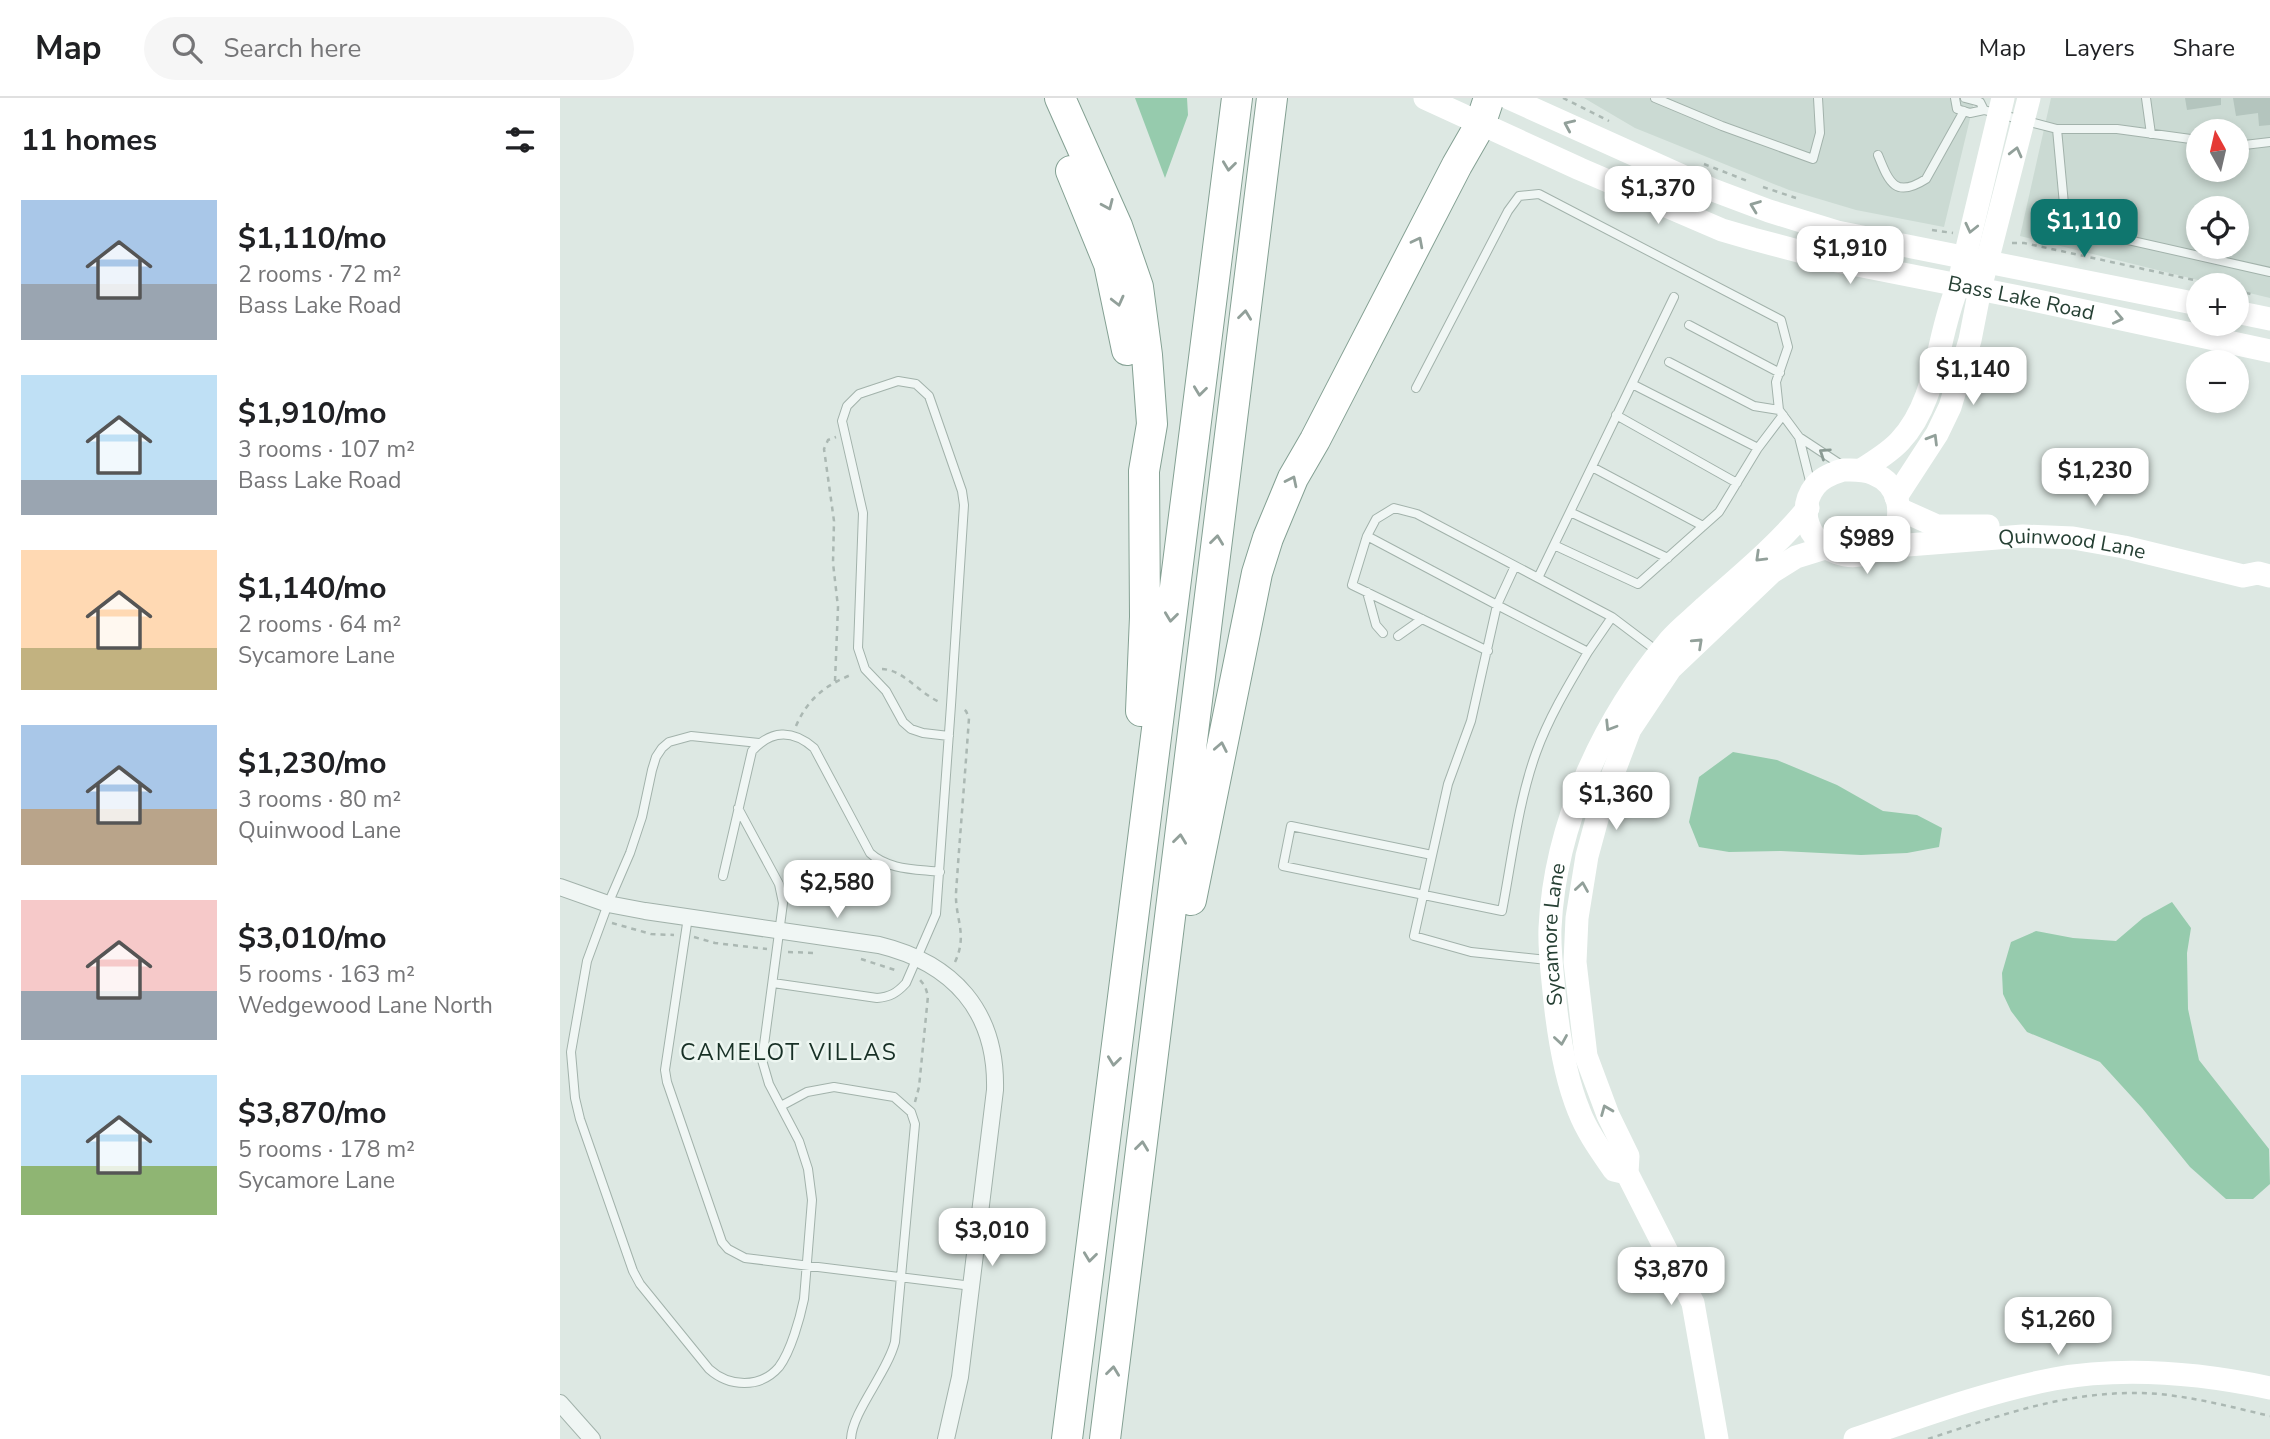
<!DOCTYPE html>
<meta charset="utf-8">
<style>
:root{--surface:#fff;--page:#f6f6f6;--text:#202124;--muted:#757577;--line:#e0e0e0;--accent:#0f766e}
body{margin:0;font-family:"Nunito Sans",sans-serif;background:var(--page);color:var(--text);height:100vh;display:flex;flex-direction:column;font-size:26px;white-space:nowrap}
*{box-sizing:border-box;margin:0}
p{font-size:23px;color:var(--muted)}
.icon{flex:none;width:38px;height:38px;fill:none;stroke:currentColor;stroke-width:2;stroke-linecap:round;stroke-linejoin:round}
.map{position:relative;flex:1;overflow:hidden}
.side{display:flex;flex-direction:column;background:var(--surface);width:560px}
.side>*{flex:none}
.needle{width:46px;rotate:352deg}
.controls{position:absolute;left:1626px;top:21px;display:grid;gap:14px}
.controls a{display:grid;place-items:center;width:63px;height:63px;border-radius:50%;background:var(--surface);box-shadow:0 4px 10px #0003;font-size:35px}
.price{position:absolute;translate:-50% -60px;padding:0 16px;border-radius:14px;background:#fff;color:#222;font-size:23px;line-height:46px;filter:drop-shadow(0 2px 4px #0008)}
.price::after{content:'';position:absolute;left:50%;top:42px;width:21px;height:16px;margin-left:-10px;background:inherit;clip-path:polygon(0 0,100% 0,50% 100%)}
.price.on{background:var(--accent);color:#fff}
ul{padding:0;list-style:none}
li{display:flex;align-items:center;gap:21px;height:175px;padding:0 21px}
li span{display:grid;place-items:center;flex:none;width:196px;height:140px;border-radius:0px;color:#555}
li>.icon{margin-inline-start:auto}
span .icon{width:84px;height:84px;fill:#fffc;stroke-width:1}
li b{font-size:30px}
h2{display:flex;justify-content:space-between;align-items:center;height:84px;padding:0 21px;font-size:30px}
header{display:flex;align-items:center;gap:42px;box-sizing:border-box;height:98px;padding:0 35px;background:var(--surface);border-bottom:2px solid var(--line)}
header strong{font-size:33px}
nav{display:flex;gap:38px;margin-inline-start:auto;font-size:24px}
.search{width:490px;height:63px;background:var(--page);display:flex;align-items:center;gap:18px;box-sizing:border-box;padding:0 24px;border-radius:38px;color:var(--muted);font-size:26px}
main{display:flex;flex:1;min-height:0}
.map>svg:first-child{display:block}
.built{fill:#cbdad3;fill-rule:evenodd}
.water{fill:#96cbad}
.building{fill:#b4c5be}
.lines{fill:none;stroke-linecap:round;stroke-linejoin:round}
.lane-casing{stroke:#a2b2ab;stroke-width:10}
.street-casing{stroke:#a2b2ab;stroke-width:18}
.highway-casing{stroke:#84a093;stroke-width:32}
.path{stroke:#abb8b3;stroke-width:2.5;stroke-dasharray:5 5;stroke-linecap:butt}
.lane{stroke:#f0f6f4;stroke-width:8}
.street{stroke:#f0f6f4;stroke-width:16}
.secondary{stroke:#fff;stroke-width:23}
.highway{stroke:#fff;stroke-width:30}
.oneway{stroke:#92a09a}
.oneway2{stroke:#8b9b94}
.labels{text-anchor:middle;stroke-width:5;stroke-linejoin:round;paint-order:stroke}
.street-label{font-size:21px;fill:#264034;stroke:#edf6f1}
.neighbourhood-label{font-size:23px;letter-spacing:2px;fill:#183026;stroke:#edf6f1}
</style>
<header>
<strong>Map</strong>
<div class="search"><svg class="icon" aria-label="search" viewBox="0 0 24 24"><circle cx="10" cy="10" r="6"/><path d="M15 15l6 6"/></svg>Search here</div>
<nav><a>Map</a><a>Layers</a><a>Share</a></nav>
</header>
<main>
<section class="side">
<h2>11 homes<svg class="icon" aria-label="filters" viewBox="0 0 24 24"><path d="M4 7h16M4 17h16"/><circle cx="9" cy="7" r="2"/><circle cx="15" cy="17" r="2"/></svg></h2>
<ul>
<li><span style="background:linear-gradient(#a9c7e8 60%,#9aa5b1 0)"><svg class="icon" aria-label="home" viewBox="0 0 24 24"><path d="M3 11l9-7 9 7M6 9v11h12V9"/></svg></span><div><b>$1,110/mo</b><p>2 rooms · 72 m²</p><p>Bass Lake Road</p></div></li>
<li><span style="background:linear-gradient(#bfe0f5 75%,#9aa5b1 0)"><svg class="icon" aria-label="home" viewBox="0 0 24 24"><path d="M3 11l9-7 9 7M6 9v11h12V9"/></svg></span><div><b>$1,910/mo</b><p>3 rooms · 107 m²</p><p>Bass Lake Road</p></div></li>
<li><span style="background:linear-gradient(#ffd9b3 70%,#c2b280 0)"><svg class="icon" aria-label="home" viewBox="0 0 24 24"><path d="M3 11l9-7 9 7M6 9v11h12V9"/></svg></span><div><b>$1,140/mo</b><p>2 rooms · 64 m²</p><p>Sycamore Lane</p></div></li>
<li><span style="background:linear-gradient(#a9c7e8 60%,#b9a48a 0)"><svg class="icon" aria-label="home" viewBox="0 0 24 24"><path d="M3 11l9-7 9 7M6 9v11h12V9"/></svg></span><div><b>$1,230/mo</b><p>3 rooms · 80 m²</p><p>Quinwood Lane</p></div></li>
<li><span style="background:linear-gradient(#f6c9c9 65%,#9aa5b1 0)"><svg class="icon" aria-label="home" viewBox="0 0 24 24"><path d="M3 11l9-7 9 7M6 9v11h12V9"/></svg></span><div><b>$3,010/mo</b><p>5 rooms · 163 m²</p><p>Wedgewood Lane North</p></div></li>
<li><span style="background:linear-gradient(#bfe0f5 65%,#8fb573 0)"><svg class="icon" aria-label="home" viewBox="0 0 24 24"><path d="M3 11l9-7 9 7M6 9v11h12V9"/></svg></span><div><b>$3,870/mo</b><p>5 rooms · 178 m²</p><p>Sycamore Lane</p></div></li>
</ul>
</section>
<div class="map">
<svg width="1710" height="1341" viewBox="0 0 1710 1341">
<rect width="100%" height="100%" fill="#dde8e3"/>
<path class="built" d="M1024,0H1415L1384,129L1296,112L1229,92L1075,30Z
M1491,0H1710V200L1677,192L1676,187H1658L1460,138ZM1638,33H1676V72H1638ZM1638,110H1676V149H1638Z"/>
<path class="water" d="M575,0H627L628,17L605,80Z
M1173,654L1217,662L1277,687L1323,713L1357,717L1382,730L1379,749L1347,755L1301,757L1221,753L1169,754L1139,749L1129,724L1139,679Z
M1612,804L1631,830L1627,855L1628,911L1639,962L1709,1051L1710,1086L1693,1101H1666L1630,1069L1582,1010L1540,964L1467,934L1451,913L1443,896L1442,875L1451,844L1476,833L1513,840L1556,843L1583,820Z"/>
<path class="building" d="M1625,0H1661V7L1627,12Z
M1673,0H1710V27L1699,28L1698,15L1676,18Z"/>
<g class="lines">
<defs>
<path id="lane" d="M1095,0L1162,28L1253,61L1260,35L1258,0
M1395,0L1397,11L1410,15L1424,12L1497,31H1557L1638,42
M1405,0L1420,4L1424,12
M1586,0L1591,36
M1497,31L1506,128L1710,174
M1676,48L1710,44
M1318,57C1329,84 1335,101 1366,81L1404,13
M1129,227L1220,275
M1109,264L1194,308L1219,312
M1072,286L1198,350L1223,317
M856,290L948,113L959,98L979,96L1221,222L1228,249L1216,284L1219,312L1239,339L1283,368
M1056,317L1177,385
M1239,339L1251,387
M1032,369L1143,428
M1010,414L1108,460
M807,438L816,421L834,410L857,416L1052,519
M994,447L1078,486L1159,414L1198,350
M978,480L1114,199
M807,494L816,527L823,535
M838,538L862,521
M928,553L792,487L807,438L937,507L955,468
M178,710L219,786L223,805L202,962L209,986L239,1043L248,1071L252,1102L244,1201C240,1220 231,1253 219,1269C200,1291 169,1289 149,1271L80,1186L73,1173L20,1021L15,1000L11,954L27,863L48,806L70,755L82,719L92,672L96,659L102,650L109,644L131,638L199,645
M872,757L731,728L723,768L942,813C952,761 958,705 976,655C989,619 1009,586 1028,554
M163,778L192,653C211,632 232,631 254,650L310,755C328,772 356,771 380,774
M128,819L105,972L107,984L162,1144L168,1151L185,1160L412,1188
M987,862L911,854L854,838L888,686L911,623L937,507L1028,554L1052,519L1097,553
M213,885L317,900C330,899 337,895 346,885L376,816L391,607L404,407L402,393L369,298L356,286L338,283L299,296L287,308L282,323L303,415L298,550L305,571L326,593L343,624L351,631L363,635L389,638
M221,1008L247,994L274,989L334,999L351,1014L355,1026L335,1244C327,1275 292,1314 291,1341"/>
<path id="street" d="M0,789L48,806L85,813L319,847C393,865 437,913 435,992L400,1279L386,1341
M0,1305L32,1341"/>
<path id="highway" d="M500,0L557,128L578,189L587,257L592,326L584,373L585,519L581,613
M511,73L549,166L567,252
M631,802L697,475L708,440L733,380L755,342L897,67L920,27L929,0
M507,1341L677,0
M545,1341L712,0"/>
</defs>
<use href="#lane" class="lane-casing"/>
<use href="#street" class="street-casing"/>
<use href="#highway" class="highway-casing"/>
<path class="path" d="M1003,0L1049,23
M1144,66L1190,84
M1203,89L1236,100
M1372,132L1393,135
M1452,145H1464L1657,187
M1676,192L1694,197
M322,571C345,572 360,597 382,605
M275,583L278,509L273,465L274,423L264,351L268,342L276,339
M236,628C248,600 266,587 293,576
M52,825L91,836L114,837
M134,839L155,845L207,851
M228,854L256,855
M301,861L338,873
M395,864C408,836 395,821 396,795C400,736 405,678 409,620L406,613L402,610
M355,1004L359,989L368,898L365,888L360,882
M1368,1341C1435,1319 1501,1295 1572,1295C1616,1294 1667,1308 1710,1318"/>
<use href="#lane" class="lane"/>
<use href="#street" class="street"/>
<g class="secondary">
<path id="s1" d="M865,0L1020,71L1162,132L1193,141L1272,162L1459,199L1710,253"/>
<path d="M949,0L1153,92L1209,113L1277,134L1638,206"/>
<path d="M1676,214L1710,221"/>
<path d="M1283,372C1294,372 1304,371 1314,376C1340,386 1345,417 1331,439C1326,448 1316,453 1306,456C1264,467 1229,422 1255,388C1262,379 1273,375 1283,372Z"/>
<path d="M1301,372C1315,363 1329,355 1340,343C1379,301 1376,238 1398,188L1443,0"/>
<path d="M1336,399L1377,336L1390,309L1410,242L1420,191L1469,0"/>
<path d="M1339,411L1377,428H1428"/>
<path id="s2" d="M1322,449L1463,438L1513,440L1564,449L1683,478L1698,475L1710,478"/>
<path id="s3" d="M1067,1075L1054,1072C1041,1053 1027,1034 1019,1013C1005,979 999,940 995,904C993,880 989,855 990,830C995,725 1043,622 1110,542C1120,530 1134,520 1145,509C1180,478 1218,447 1248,410"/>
<path d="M1157,1341L1133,1205L1067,1075L1068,1058L1048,1017L1026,958L1015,864L1017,820L1027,758L1040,710L1070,631L1110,571L1212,474L1236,459L1265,450"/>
<path d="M1295,1341C1360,1319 1426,1294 1494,1281C1566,1268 1639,1275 1710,1290"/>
</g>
<use href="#highway" class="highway"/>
</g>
<defs><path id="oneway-chevron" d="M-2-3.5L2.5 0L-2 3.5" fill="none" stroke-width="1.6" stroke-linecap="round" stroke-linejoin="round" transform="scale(1.75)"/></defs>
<g class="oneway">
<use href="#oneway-chevron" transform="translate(1009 27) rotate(-156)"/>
<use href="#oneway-chevron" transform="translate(1456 54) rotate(-76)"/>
<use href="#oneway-chevron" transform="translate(669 68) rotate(97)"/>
<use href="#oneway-chevron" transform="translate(548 107) rotate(66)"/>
<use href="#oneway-chevron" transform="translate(1195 108) rotate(-159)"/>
<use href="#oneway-chevron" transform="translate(1411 130) rotate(103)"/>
<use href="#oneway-chevron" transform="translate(858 144) rotate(-63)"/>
<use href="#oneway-chevron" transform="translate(558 203) rotate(76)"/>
<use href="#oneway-chevron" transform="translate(685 217) rotate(-83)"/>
<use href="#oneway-chevron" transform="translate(1558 220) rotate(12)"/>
<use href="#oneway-chevron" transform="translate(640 293) rotate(97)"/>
<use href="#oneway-chevron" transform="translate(1373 341) rotate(-59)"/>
<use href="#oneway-chevron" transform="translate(732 383) rotate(-64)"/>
<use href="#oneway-chevron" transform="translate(657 442) rotate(-83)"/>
<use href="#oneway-chevron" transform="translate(1200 459) rotate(136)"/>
<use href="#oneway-chevron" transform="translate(611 519) rotate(97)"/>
<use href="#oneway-chevron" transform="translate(1138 545) rotate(-43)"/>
<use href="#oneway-chevron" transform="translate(1050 628) rotate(122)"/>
<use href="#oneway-chevron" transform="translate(661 649) rotate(-79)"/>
<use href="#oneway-chevron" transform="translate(620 741) rotate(-83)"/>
<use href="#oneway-chevron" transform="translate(1022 789) rotate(-81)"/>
<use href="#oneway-chevron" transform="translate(1001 942) rotate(81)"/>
<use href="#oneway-chevron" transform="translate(554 963) rotate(97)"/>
<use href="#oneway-chevron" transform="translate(1046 1012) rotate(-112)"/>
<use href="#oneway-chevron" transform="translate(582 1048) rotate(-83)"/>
<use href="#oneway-chevron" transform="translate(530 1159) rotate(97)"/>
<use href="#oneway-chevron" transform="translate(553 1273) rotate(-83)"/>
</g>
<use class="oneway2" href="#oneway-chevron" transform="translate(1264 355) rotate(-146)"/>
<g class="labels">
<g class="street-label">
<text dy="7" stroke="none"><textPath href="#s1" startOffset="632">Bass Lake Road</textPath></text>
<text dy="7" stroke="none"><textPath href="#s2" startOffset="191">Quinwood Lane</textPath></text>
<text dy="7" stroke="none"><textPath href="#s3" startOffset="262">Sycamore Lane</textPath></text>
</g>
<g class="neighbourhood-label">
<text x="229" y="962">CAMELOT VILLAS</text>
</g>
</g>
</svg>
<div class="controls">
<a><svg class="needle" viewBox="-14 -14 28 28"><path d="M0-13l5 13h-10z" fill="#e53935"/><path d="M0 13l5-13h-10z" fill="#757577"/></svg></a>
<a><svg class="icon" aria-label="locate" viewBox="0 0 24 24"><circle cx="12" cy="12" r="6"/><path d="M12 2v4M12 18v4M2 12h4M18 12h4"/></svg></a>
<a>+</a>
<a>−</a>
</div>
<b class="price" style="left:1098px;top:128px">$1,370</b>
<b class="price on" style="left:1524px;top:161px">$1,110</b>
<b class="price" style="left:1290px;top:188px">$1,910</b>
<b class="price" style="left:1413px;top:309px">$1,140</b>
<b class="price" style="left:1535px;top:410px">$1,230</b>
<b class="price" style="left:1307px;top:478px">$989</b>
<b class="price" style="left:1056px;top:734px">$1,360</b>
<b class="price" style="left:277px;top:822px">$2,580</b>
<b class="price" style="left:432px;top:1170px">$3,010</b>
<b class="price" style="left:1111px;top:1209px">$3,870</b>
<b class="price" style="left:1498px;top:1259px">$1,260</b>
</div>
</main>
